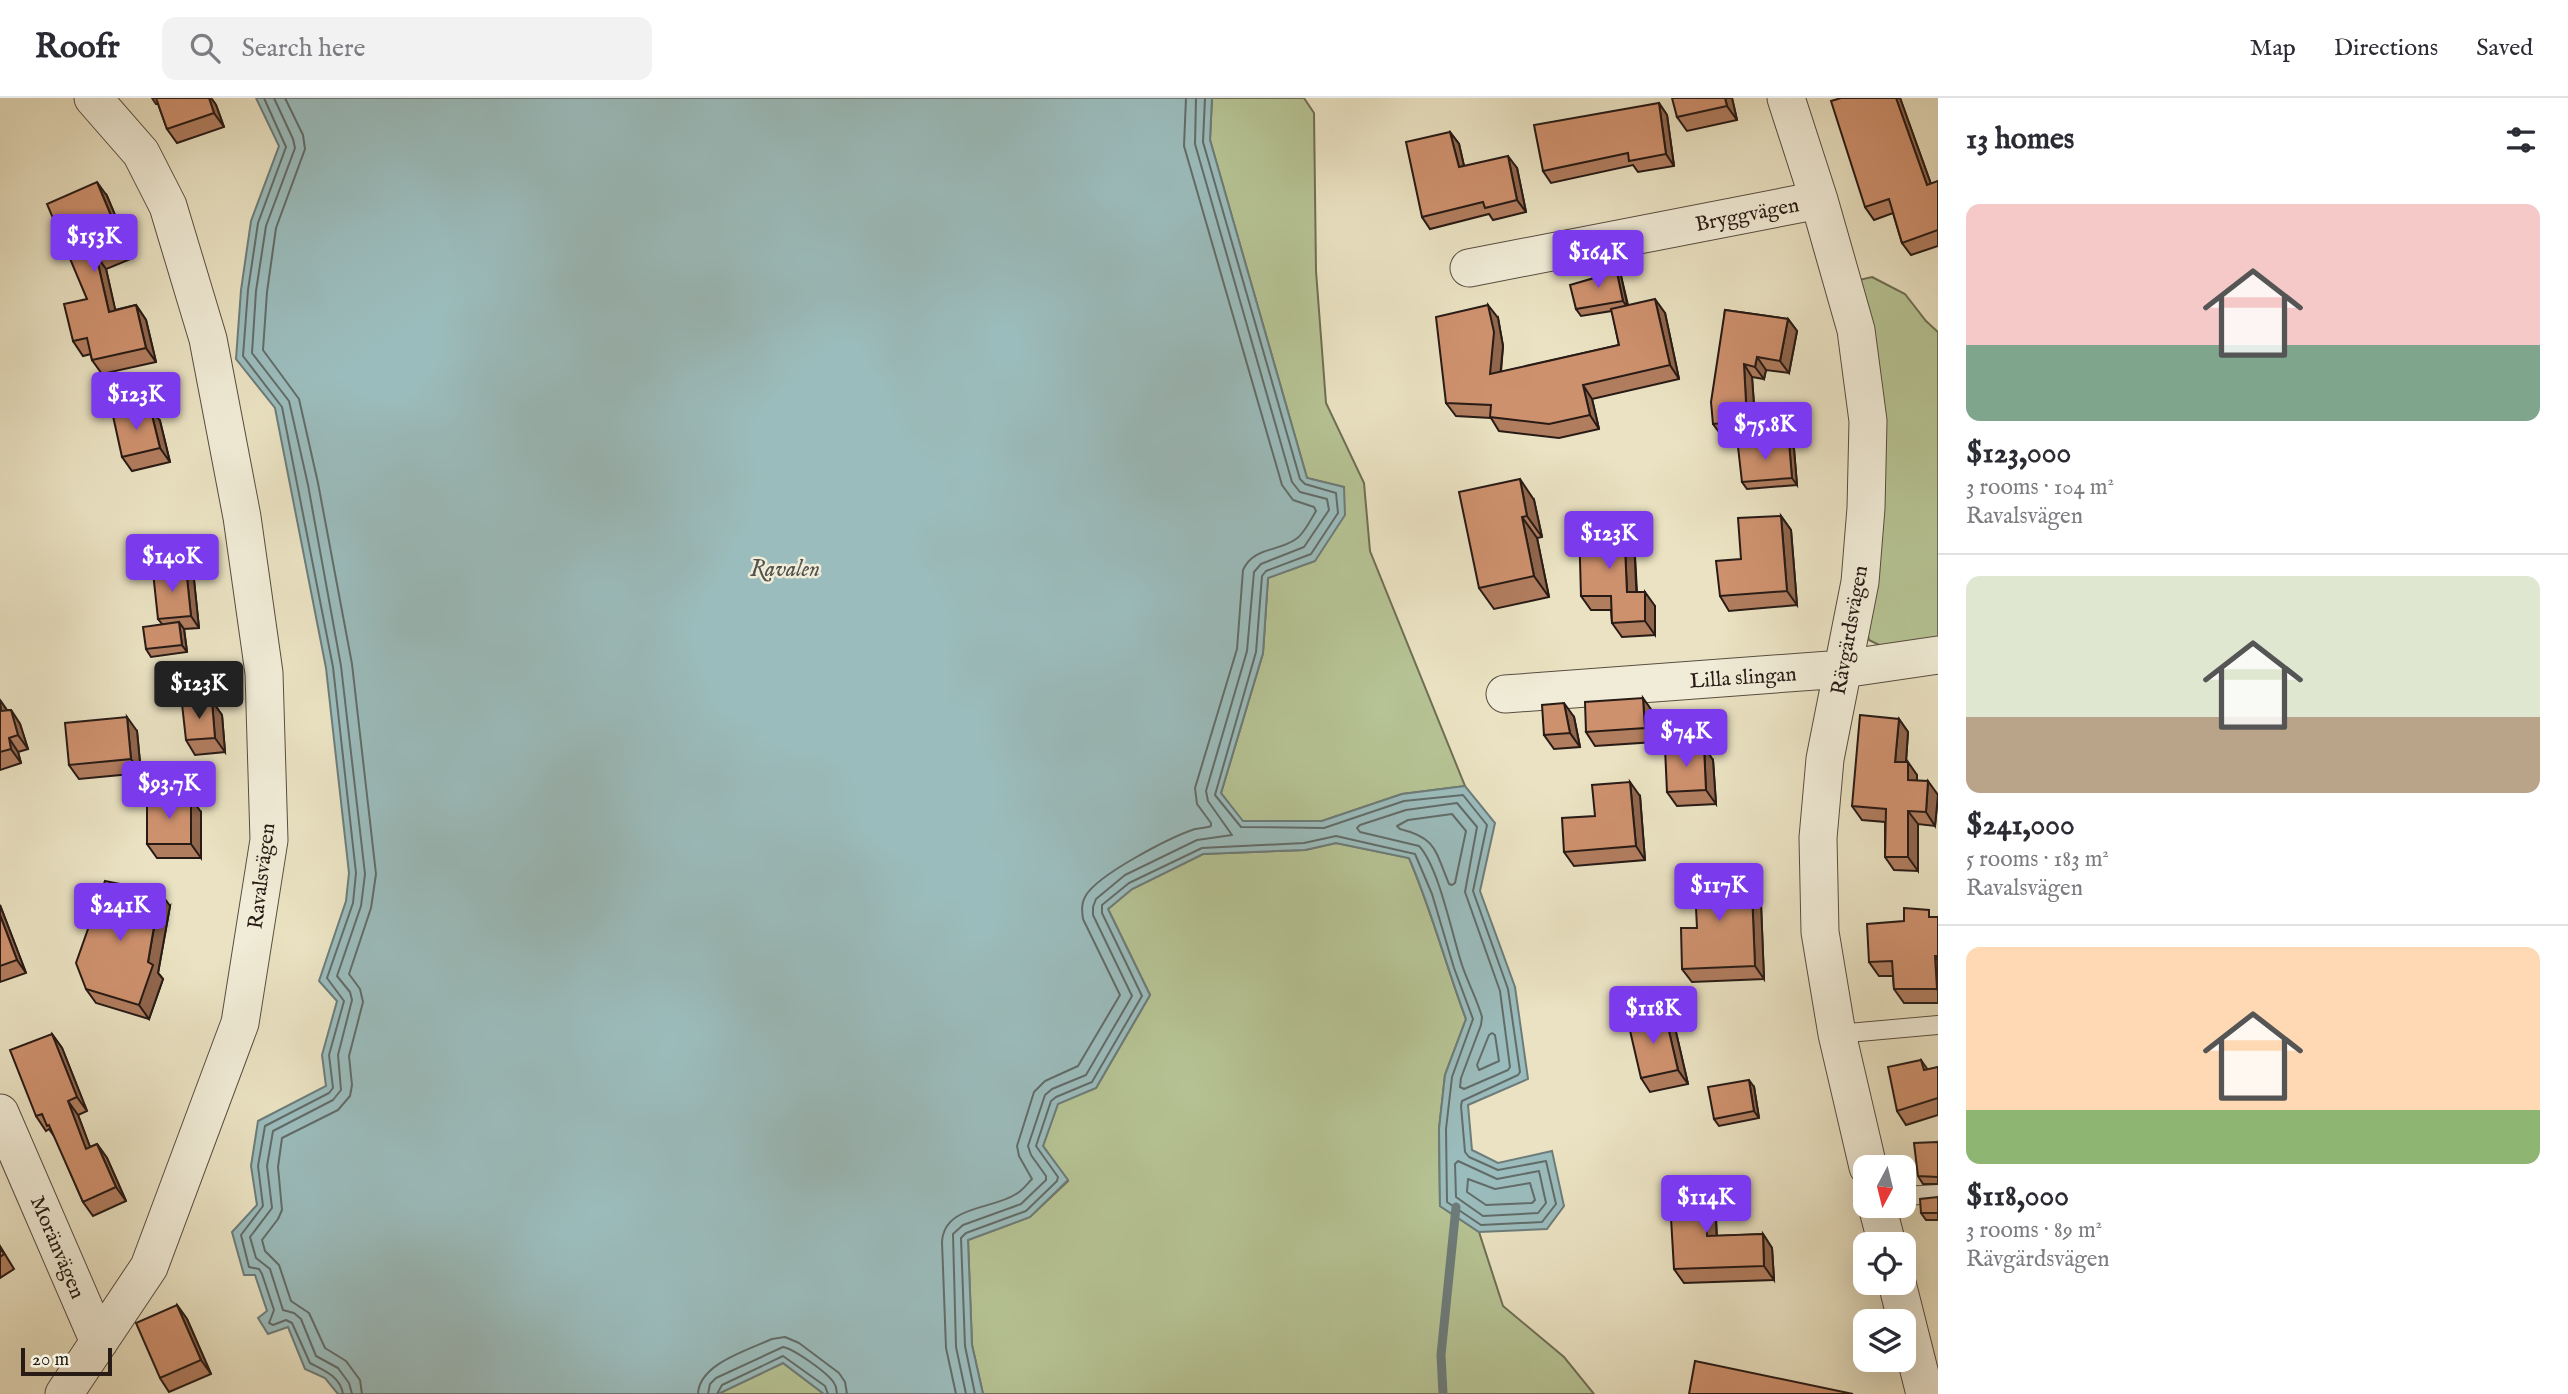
<!DOCTYPE html>
<meta charset="utf-8">
<style>
:root{--surface:#fff;--page:#f2f2f3;--text:#2b2b33;--muted:#7c7c81;--line:#e1e1e2;--accent:#7c3aed}
body{margin:0;font-family:"IM FELL English",serif;background:var(--page);color:var(--text);height:100vh;display:flex;flex-direction:column;font-size:26px;white-space:nowrap}
*{box-sizing:border-box;margin:0}
p{font-size:23px;color:var(--muted)}
.icon{flex:none;width:38px;height:38px;fill:none;stroke:currentColor;stroke-width:2;stroke-linecap:round;stroke-linejoin:round}
.map{position:relative;flex:1;overflow:hidden}
.sheet{display:flex;flex-direction:column;background:var(--surface);width:630px}
.sheet>*{flex:none}
.needle{width:46px;rotate:187deg}
.tools{position:absolute;left:1853px;top:1057px;display:grid;gap:14px}
.tools a{display:grid;place-items:center;width:63px;height:63px;border-radius:14px;background:var(--surface);box-shadow:0 7px 28px #0002;font-size:35px}
.scale{position:absolute;left:21px;bottom:18px;width:91px;box-sizing:border-box;padding-left:7px;border:4px solid #281b16;border-top:0;font-size:19px;line-height:24px;white-space:nowrap;color:#281b16;-webkit-text-stroke:5px #f1ecd7;paint-order:stroke}
.price{position:absolute;translate:-50% -60px;padding:0 16px;border-radius:7px;background:var(--accent);color:#fff;font-size:23px;line-height:46px;filter:drop-shadow(0 2px 4px #0008)}
.price::after{content:'';position:absolute;left:50%;top:42px;width:21px;height:16px;margin-left:-10px;background:inherit;clip-path:polygon(0 0,100% 0,50% 100%)}
.price.selected{background:#222;color:#fff}
ul{padding:0;list-style:none}
li{display:grid;align-content:center;gap:14px;height:371px;padding:0 28px}
li+li{border-top:2px solid var(--line)}
li span{display:grid;place-items:center;height:217px;border-radius:14px;color:#555}
li>.icon{margin-inline-start:auto}
span .icon{width:126px;height:126px;fill:#fffc;stroke-width:1}
li b{font-size:30px}
h2{display:flex;justify-content:space-between;align-items:center;height:84px;padding:0 28px;font-size:30px}
header{display:flex;align-items:center;gap:42px;box-sizing:border-box;height:98px;padding:0 35px;background:var(--surface);border-bottom:2px solid var(--line)}
header strong{font-size:33px}
nav{display:flex;gap:38px;margin-inline-start:auto;font-size:24px}
.search{width:490px;height:63px;background:var(--page);display:flex;align-items:center;gap:18px;box-sizing:border-box;padding:0 24px;border-radius:14px;color:var(--muted);font-size:26px}
main{display:flex;flex:1;min-height:0}
.map>svg:first-child{display:block}
.green{fill:#b6c394;stroke:#6f6f55;stroke-width:2}
.water{fill:#9bbcbc;stroke:#6d7c7a;stroke-width:2}
.lines{fill:none;stroke-linecap:round;stroke-linejoin:round}
.shore{stroke:#626c69;stroke-width:2}
.stream{stroke:#6d7c7a;stroke-width:9}
.service-casing{stroke:#584d41;stroke-width:20}
.minor-casing{stroke:#584d41;stroke-width:39}
.service{stroke:#f1ecd7;stroke-width:18}
.minor{stroke:#f1ecd7;stroke-width:37}
.wall{fill:#b17d5f;stroke:#281b16;stroke-width:2}
.shaded-wall{fill:#90664d;stroke:#281b16;stroke-width:2}
.building{fill:#ce916e;stroke:#281b16;stroke-width:2}
.labels{text-anchor:middle;stroke-width:5;stroke-linejoin:round;paint-order:stroke}
.street-label{font-size:21px;fill:#281b16;stroke:#f1ecd7}
.water-label{font-size:23px;font-style:italic;fill:#505350;stroke:#f1ecd7}
</style>
<header>
<strong>Roofr</strong>
<div class="search"><svg class="icon" aria-label="search" viewBox="0 0 24 24"><circle cx="10" cy="10" r="6"/><path d="M15 15l6 6"/></svg>Search here</div>
<nav><a>Map</a><a>Directions</a><a>Saved</a></nav>
</header>
<main>
<div class="map">
<svg width="1938" height="1296" viewBox="0 0 1938 1296">
<rect width="100%" height="100%" fill="#eae2c2"/>
<filter id="stains"><feTurbulence type="fractalNoise" baseFrequency=".00286" numOctaves="4"/><feColorMatrix values="0 0 0 0 .2 0 0 0 0 .09 0 0 0 0 .02 0 0 0 .5 -.17"/></filter>
<radialGradient id="worn" r=".72"><stop offset=".6" stop-color="#630" stop-opacity="0"/><stop offset="1" stop-color="#630" stop-opacity=".3"/></radialGradient>
<path class="green" d="M1212,0H1304L1314,15L1316,173L1326,305L1364,385L1370,453L1465,688L1402,696L1322,723H1242L1221,695L1263,555L1268,480L1315,463L1344,389L1307,380L1210,42Z
M1872,179L1905,196L1926,223L1938,234V544L1887,551L1869,542L1864,522L1859,182Z
M1336,745L1409,760C1432,813 1446,868 1466,921L1445,977L1439,1031L1440,1108L1479,1134L1503,1208L1564,1259L1594,1296H983L972,1247L968,1142L1030,1119L1068,1083L1043,1048L1058,1005L1096,990L1150,897L1108,811L1132,791L1203,756L1305,752Z
M783,1265L824,1296H718Z"/>
<path class="water" d="M256,0H1212L1210,42L1307,380L1344,389L1345,417L1315,463L1268,480L1263,555L1221,695L1243,723H1322L1402,696L1465,688L1495,725L1480,793L1515,889L1528,981L1468,1007L1472,1052L1498,1065L1552,1053L1564,1108L1547,1131L1479,1134L1440,1108L1439,1031L1445,977L1466,921C1446,868 1432,813 1409,760L1336,745L1305,752L1203,756L1132,791L1108,811L1150,897L1096,990L1058,1006L1043,1048L1068,1082L1030,1119L968,1142L972,1247L983,1296H824L783,1265L718,1296H338L325,1280L305,1271L288,1229L268,1236L258,1220L267,1213L255,1177H244L232,1134L257,1107L251,1068L258,1023L326,988L322,957L337,903L319,883L346,803L349,775L326,570L275,310L236,261L241,192L251,123L279,48Z"/>
<g class="lines">
<path class="shore" d="M264,0L286,49L258,125L248,192L243,258L282,309L333,569L356,775L353,805L327,880L344,903L329,957L333,990L329,995L265,1028L258,1068L263,1108L241,1137L249,1169L259,1171L262,1176L274,1212L269,1225L273,1227L286,1222L292,1225L310,1265C323,1272 340,1278 343,1296
M274,0L293,41L295,50L266,128L256,193L252,255L289,303L308,387L341,568L365,776L361,808L337,878L350,894L352,902L338,957L341,992L333,1002L273,1033L267,1068L272,1110L250,1139L256,1160L270,1171L283,1212L294,1215L301,1221L316,1258L338,1270L349,1285L352,1296
M285,0L303,37L305,51L276,130L267,194L263,252L299,301L318,385L352,566L376,776L371,810L349,876L360,891L363,904L349,958L352,987L350,998L338,1012L282,1040L278,1069L282,1112L278,1121L262,1142L265,1153L279,1167L291,1203L309,1215L325,1250L346,1263L360,1282L362,1296
M1457,705L1477,729L1465,794L1500,893L1510,969L1508,972L1464,991L1460,989L1461,980L1481,927L1482,919C1477,901 1468,885 1462,867C1452,837 1439,769 1419,748L1360,734L1357,730L1360,727L1406,712Z
M1452,716L1466,733L1455,785L1452,787L1449,786C1435,753 1437,740 1400,731L1397,728L1408,722Z
M1492,935L1495,937L1499,963L1479,972L1477,967L1489,937Z
M1458,1063L1497,1081L1539,1073L1546,1105L1538,1115L1483,1118L1456,1099L1455,1066Z
M1468,1081L1495,1091L1530,1085L1535,1102L1532,1105L1486,1107L1467,1094Z
M698,1296C699,1266 748,1252 772,1241L785,1239L799,1245L839,1275L845,1284L847,1296
M708,1296L710,1286L716,1280L783,1249C794,1251 828,1275 834,1285C837,1289 836,1291 837,1296
M717,1296L722,1287L783,1258L825,1288L828,1296
M956,1296L946,1250L942,1144C944,1107 992,1112 1016,1096C1022,1093 1027,1086 1032,1081L1019,1058L1017,1048L1034,994L1045,983L1078,968L1120,897L1083,821C1082,813 1081,806 1085,799C1096,777 1171,739 1195,731C1201,730 1206,730 1211,728V725L1197,706L1195,690L1237,551L1243,472C1253,449 1278,454 1296,441C1304,436 1311,421 1316,413L1314,409L1293,402L1282,387L1184,48L1186,0
M966,1296L956,1249L953,1136L963,1127L1021,1106L1046,1082V1078L1031,1057L1028,1048L1045,997L1052,991L1086,977L1132,898L1093,817V809L1096,801L1125,777L1197,742L1232,737L1208,703L1206,693L1247,553L1254,474L1261,466L1304,449L1329,412L1327,401L1300,394L1292,384L1195,46L1196,0
M975,1296L965,1248L961,1140L966,1135L1026,1113L1057,1083L1058,1079L1036,1048L1051,1003L1056,999L1092,984L1142,898L1102,815V807L1129,785L1202,750L1304,745L1336,738L1415,756L1432,796L1454,870L1473,921L1452,979L1446,1031L1447,1104L1481,1127L1542,1124L1556,1106L1546,1063L1498,1072L1469,1059L1465,1054L1461,1008L1462,1003L1518,977L1520,974L1508,891L1473,793L1487,727L1463,697L1404,703L1324,730L1241,729L1215,697L1256,554L1262,478L1266,473L1311,456L1338,415L1336,395L1305,386L1300,381L1203,44L1205,0"/>
<path class="stream" d="M1443,1296L1441,1257L1456,1109"/>
<defs>
<path id="service" d="M1837,936L1938,927
M1904,1098L1938,1096"/>
<path id="minor" d="M1786,0L1819,102L1856,232L1868,323L1866,410L1860,484L1825,661L1818,740L1820,834L1837,936L1868,1069
M1469,170L1819,102
M1505,596L1843,571L1938,557
M0,1015L99,1244
M1877,1108L1887,1146
M1897,1185L1925,1296
M64,1296L149,1169L240,925L269,742L264,575L242,419L208,241L168,108L141,55L93,0"/>
</defs>
<use href="#service" class="service-casing"/>
<use href="#minor" class="minor-casing"/>
<use href="#service" class="service"/>
<use href="#minor" class="minor"/>
</g>
<path class="wall" d="M152,0H211L216,7L224,29L177,45L167,31L158,6H156Z
M1732,0L1737,22L1687,33L1677,19Z
M1900,0L1931,86L1938,83V148L1911,157L1902,145L1893,115L1874,122L1865,109Z
M1659,5L1667,17L1674,68L1638,74L1633,67L1551,85L1543,73Z
M1450,34L1459,46L1464,68L1517,70L1526,114L1493,122L1489,116L1430,131L1422,119Z
M107,98L133,160L106,171L115,212L136,207L146,222L156,264L102,276L92,262L91,256L83,258L73,243L87,201Z
M1621,178L1628,207L1665,215L1679,281L1592,301L1599,331L1559,340L1499,333L1491,320L1456,318L1446,305L1498,220L1503,248L1501,274L1619,247L1612,213L1581,218L1576,211Z
M1725,212L1788,221L1797,233L1789,275L1766,272L1764,281L1752,279L1756,335L1722,338L1713,326Z
M160,323L170,364L132,373L122,359Z
M1794,351L1797,387L1747,391L1742,384Z
M1534,402L1542,439L1537,440L1549,499L1494,511L1479,490Z
M1781,418L1791,432L1797,507L1729,513L1720,498L1741,461Z
M1624,426L1634,440L1637,494L1655,508V537L1622,539L1612,525L1611,512H1591L1581,498Z
M194,482L199,530L184,531L187,554L151,559L146,551L162,526L158,521Z
M0,602L7,612H11L20,626L28,651L18,654L21,665L0,672Z
M212,603L222,617L225,654L195,657L186,642Z
M1653,614L1655,644L1595,648L1586,634Z
M1574,619L1580,649L1554,651L1544,637Z
M1899,621L1908,634L1906,664L1917,677V682L1938,697L1935,728L1918,726V773L1894,772L1885,759V724L1862,722L1852,708Z
M137,633L141,675L79,681L69,667Z
M1713,662L1716,706L1677,708L1667,694Z
M1640,698L1645,762L1574,768L1564,754Z
M201,714V760H157L147,746Z
M1734,768L1743,781L1744,794L1752,793L1761,806L1764,881L1692,884L1682,871L1697,830Z
M0,807L26,875L0,884Z
M170,808L158,875L163,881L149,921L96,905L86,891Z
M1935,819H1938V905H1904L1894,891L1893,878H1879L1869,864L1904,823Z
M1665,916L1675,930L1688,986L1650,994L1641,980Z
M52,936L62,950L87,1013L78,1017L90,1049L97,1046L107,1060L126,1103L93,1118L83,1104L56,1041L49,1031L46,1033L36,1018Z
M1921,962L1928,972L1938,969V1017L1906,1027L1897,1013Z
M1754,989L1759,1020L1719,1028L1714,1021Z
M1938,1044V1086H1923L1918,1078Z
M1705,1085L1715,1099L1717,1138L1763,1136L1772,1150L1774,1182L1684,1185L1674,1171Z
M1938,1099V1122H1926L1921,1115Z
M0,1148L14,1171L0,1180Z
M177,1207L187,1221L211,1276L169,1294L160,1280Z"/>
<path class="shaded-wall" d="M209,0H211L216,7L224,29L214,15Z
M1725,0H1732L1737,22L1727,8Z
M1896,0H1900L1936,100L1927,87Z
M1659,5L1667,17L1674,68L1666,56Z
M1450,34L1459,46L1467,81L1459,69Z
M1508,58L1517,70L1526,114L1517,102Z
M97,84L107,98L133,160L123,146Z
M96,157L106,171L119,228L109,214Z
M1616,170L1621,178L1628,210L1623,203Z
M1655,201L1665,215L1679,281L1670,267Z
M136,207L146,222L156,264L146,250Z
M1488,207L1498,220L1503,248L1499,290L1490,276Z
M1788,221L1797,233L1789,275L1780,263Z
M1757,259L1766,272L1764,281L1755,269Z
M1744,266L1752,279L1756,335L1747,323Z
M1583,287L1592,301L1599,331L1590,317Z
M150,309L160,323L170,364L160,350Z
M1789,344L1794,351L1797,387L1792,380Z
M1520,381L1534,402L1542,439L1527,418Z
M1781,418L1791,432L1797,507L1787,493Z
M1522,419L1537,440L1549,499L1534,478Z
M1624,426L1634,440L1637,508L1627,494Z
M186,470L194,482L199,530L191,518Z
M1645,494L1655,508V537L1645,523Z
M179,524L184,531L187,554L182,547Z
M1643,600L1653,614L1655,644L1645,630Z
M0,602L8,614L1,613Z
M212,603L222,617L225,654L215,640Z
M1564,605L1574,619L1580,649L1570,635Z
M11,612L20,626L28,651L18,637Z
M127,619L137,633L141,675L131,661Z
M1899,621L1908,634L1905,677L1895,664Z
M9,640L18,654L21,665L11,651Z
M1704,648L1713,662L1716,706L1706,692Z
M1908,664L1917,677V695L1908,682Z
M1928,683L1938,697L1935,728L1926,714Z
M1630,684L1640,698L1645,762L1636,748Z
M191,700L201,714V760L191,746Z
M1908,713L1918,726V773L1908,759Z
M1734,768L1743,781L1745,807L1735,794Z
M1752,793L1761,806L1764,881L1755,868Z
M160,794L170,808L158,875L163,881L149,921L139,907L148,864Z
M0,807L26,875L17,862L0,817Z
M1935,858L1938,863V893L1937,891Z
M1665,916L1675,930L1688,986L1678,972Z
M52,936L62,950L87,1013L77,999Z
M1749,982L1754,989L1759,1020L1754,1013Z
M68,1003L78,1017L96,1065L86,1051Z
M97,1046L107,1060L126,1103L116,1089Z
M1705,1085L1715,1099L1717,1152L1707,1138Z
M1763,1136L1772,1150L1774,1182L1764,1168Z
M177,1207L187,1221L211,1276L201,1262Z"/>
<path class="building" d="M156,0H209L214,15L167,31Z
M1672,0H1725L1727,8L1677,19Z
M1841,0H1896L1927,87L1938,83V132L1902,145L1889,101L1865,109L1831,3Z
M1659,5L1666,56L1629,63L1628,55L1543,73L1534,27Z
M1450,34L1459,69L1508,58L1517,102L1485,110L1483,104L1422,119L1406,44Z
M97,84L123,146L96,157L109,214L136,207L146,250L92,262L87,240L73,243L64,206L87,201L47,106Z
M1616,170L1623,203L1576,211L1570,187L1594,180L1593,176Z
M1655,201L1670,267L1583,287L1590,317L1549,326L1490,319L1491,307L1446,305L1436,219L1488,207L1494,234L1490,276L1619,247L1611,211Z
M1725,212L1788,221L1780,263L1757,259L1755,269L1744,266L1747,323L1713,326L1711,304Z
M150,309L160,350L122,359L113,318Z
M1789,344L1792,380L1742,384L1738,349Z
M1520,381L1527,418L1522,419L1534,478L1479,490L1459,394Z
M1781,418L1787,493L1720,498L1716,463L1741,461L1738,420Z
M1624,426L1627,494H1645V523L1612,525L1611,498H1581L1579,427Z
M186,470L191,518L158,521L153,474Z
M179,524L182,547L146,551L143,529Z
M1643,600L1645,630L1586,634L1585,604Z
M212,603L215,640L186,642L182,606Z
M1564,605L1570,635L1544,637L1542,607Z
M0,607L1,613L11,612L18,637L9,640L11,651L0,654Z
M1860,617L1899,621L1895,664H1908V682L1928,683L1926,714L1908,713V759H1885L1886,711L1852,708Z
M127,619L131,661L69,667L65,625Z
M1704,648L1706,692L1667,694L1665,650Z
M1630,684L1636,748L1564,754L1562,720L1595,718L1592,687Z
M147,700H191V746H147Z
M1734,768L1735,794L1752,793L1755,868L1682,871L1681,830H1697L1694,770Z
M105,783L160,794L148,864L153,867L139,907L86,891L76,865Z
M1904,810L1929,812V819H1938V858H1935L1937,891H1894L1892,863L1869,864L1867,826L1904,823Z
M0,817L17,862L0,868Z
M1665,916L1678,972L1641,980L1628,924Z
M52,936L77,999L68,1003L86,1051L97,1046L116,1089L83,1104L49,1027L47,1028L42,1016L36,1018L10,952Z
M1921,962L1924,972L1938,969V1000L1897,1013L1888,969Z
M1749,982L1754,1013L1714,1021L1708,989Z
M1938,1044V1079L1918,1078L1914,1045Z
M1705,1085L1707,1138L1763,1136L1764,1168L1674,1171L1669,1086Z
M1938,1099V1115H1921L1920,1101Z
M0,1150L4,1156L0,1159Z
M177,1207L201,1262L160,1280L136,1225Z
M1695,1263L1853,1296H1689Z"/>
<g class="labels">
<g class="street-label">
<text transform="translate(1747 116) rotate(-11)" y="7">Bryggvägen</text>
<text transform="translate(1849 532) rotate(-80)" y="7">Rävgärdsvägen</text>
<text transform="translate(1743 579) rotate(-4)" y="7">Lilla slingan</text>
<text transform="translate(261 778) rotate(-83)" y="7">Ravalsvägen</text>
<text transform="translate(58 1149) rotate(67)" y="7">Moränvägen</text>
</g>
<g class="water-label">
<text x="785" y="478">Ravalen</text>
</g>
</g>
<rect width="100%" height="100%" filter="url(#stains)"/>
<rect width="100%" height="100%" fill="url(#worn)"/>
</svg>
<div class="tools">
<a><svg class="needle" viewBox="-14 -14 28 28"><path d="M0-13l5 13h-10z" fill="#e53935"/><path d="M0 13l5-13h-10z" fill="#7c7c81"/></svg></a>
<a><svg class="icon" aria-label="locate" viewBox="0 0 24 24"><circle cx="12" cy="12" r="6"/><path d="M12 2v4M12 18v4M2 12h4M18 12h4"/></svg></a>
<a><svg class="icon" aria-label="layers" viewBox="0 0 24 24"><path d="M12 4l9 5-9 5-9-5zM3 14l9 5 9-5"/></svg></a>
</div>
<div class="scale">20 m</div>
<b class="price" style="left:94px;top:176px">$153K</b>
<b class="price" style="left:1598px;top:192px">$164K</b>
<b class="price" style="left:136px;top:334px">$123K</b>
<b class="price" style="left:1765px;top:364px">$75.8K</b>
<b class="price" style="left:1609px;top:473px">$123K</b>
<b class="price" style="left:172px;top:496px">$140K</b>
<b class="price selected" style="left:199px;top:623px">$123K</b>
<b class="price" style="left:1686px;top:671px">$74K</b>
<b class="price" style="left:169px;top:723px">$93.7K</b>
<b class="price" style="left:1719px;top:825px">$117K</b>
<b class="price" style="left:120px;top:845px">$241K</b>
<b class="price" style="left:1653px;top:948px">$118K</b>
<b class="price" style="left:1706px;top:1137px">$114K</b>
</div>
<section class="sheet">
<h2>13 homes<svg class="icon" aria-label="filters" viewBox="0 0 24 24"><path d="M4 7h16M4 17h16"/><circle cx="9" cy="7" r="2"/><circle cx="15" cy="17" r="2"/></svg></h2>
<ul>
<li><span style="background:linear-gradient(#f6c9c9 65%,#7fa58c 0)"><svg class="icon" aria-label="home" viewBox="0 0 24 24"><path d="M3 11l9-7 9 7M6 9v11h12V9"/></svg></span><div><b>$123,000</b><p>3 rooms · 104 m²</p><p>Ravalsvägen</p></div></li>
<li><span style="background:linear-gradient(#dfe7d0 65%,#b9a48a 0)"><svg class="icon" aria-label="home" viewBox="0 0 24 24"><path d="M3 11l9-7 9 7M6 9v11h12V9"/></svg></span><div><b>$241,000</b><p>5 rooms · 183 m²</p><p>Ravalsvägen</p></div></li>
<li><span style="background:linear-gradient(#ffd9b3 75%,#8fb573 0)"><svg class="icon" aria-label="home" viewBox="0 0 24 24"><path d="M3 11l9-7 9 7M6 9v11h12V9"/></svg></span><div><b>$118,000</b><p>3 rooms · 89 m²</p><p>Rävgärdsvägen</p></div></li>
</ul>
</section>
</main>
